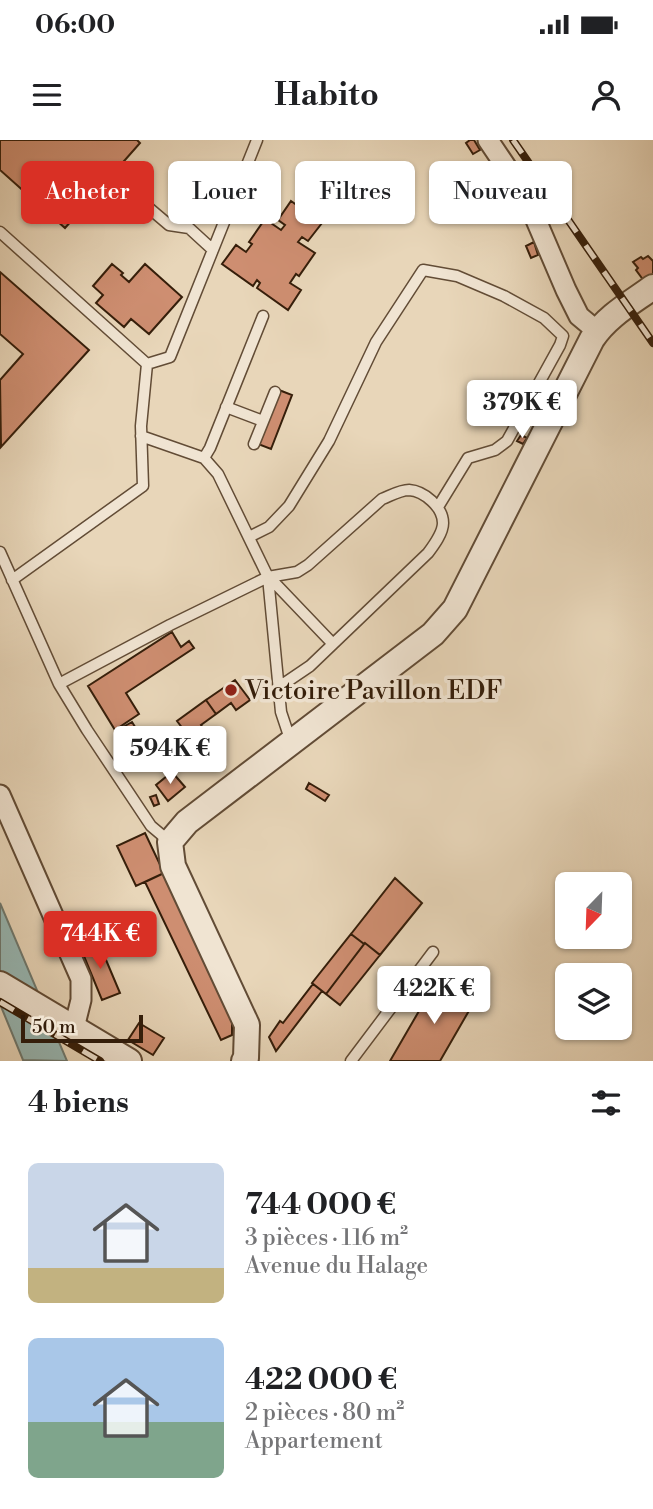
<!DOCTYPE html>
<html lang="fr">
<meta charset="utf-8">
<style>
:root{--surface:#fff;--page:#f6f6f6;--text:#202124;--muted:#757577;--accent:#d93025}
body{margin:0;font-family:"Libre Bodoni",serif;background:var(--page);color:var(--text);height:100vh;display:flex;flex-direction:column;font-size:26px;white-space:nowrap}
*{box-sizing:border-box;margin:0}
p{font-size:23px;color:var(--muted)}
.icon{flex:none;width:38px;height:38px;fill:none;stroke:currentColor;stroke-width:2;stroke-linecap:round;stroke-linejoin:round}
.map{position:relative;height:921px;overflow:hidden}
.drawer{display:flex;flex-direction:column;background:var(--surface);flex:1}
.drawer>*{flex:none}
.top-card{position:absolute;left:21px;top:21px;width:612px;height:63px;display:flex;gap:14px}
.needle{width:46px;rotate:203deg}
.fabs{position:absolute;left:555px;top:732px;display:grid;gap:14px}
.fabs a{display:grid;place-items:center;width:77px;height:77px;border-radius:10px;background:var(--surface);box-shadow:0 2px 5px #0004;font-size:35px}
.scale{position:absolute;left:21px;bottom:18px;width:122px;box-sizing:border-box;padding-left:7px;border:4px solid #351e0a;border-top:0;font-size:19px;line-height:24px;white-space:nowrap;color:#351e0a;-webkit-text-stroke:5px #f0e4d2;paint-order:stroke}
.price{position:absolute;translate:-50% -60px;padding:0 16px;border-radius:7px;background:#fff;color:#222;font-size:23px;line-height:46px;filter:drop-shadow(0 2px 4px #0008)}
.price::after{content:'';position:absolute;left:50%;top:42px;width:21px;height:16px;margin-left:-10px;background:inherit;clip-path:polygon(0 0,100% 0,50% 100%)}
.price.active{background:var(--accent);color:#fff}
ul{padding:0;list-style:none}
li{display:flex;align-items:center;gap:21px;height:175px;padding:0 28px}
li span{display:grid;place-items:center;flex:none;width:196px;height:140px;border-radius:10px;color:#555}
li>.icon{margin-inline-start:auto}
span .icon{width:84px;height:84px;fill:#fffc;stroke-width:1}
li b{font-size:30px}
h2{display:flex;justify-content:space-between;align-items:center;height:84px;padding:0 28px;font-size:30px}
.chip{padding:0 24px;border-radius:10px;background:var(--surface);box-shadow:0 2px 5px #0004;font-size:24px;line-height:63px}
.chip.active{background:var(--accent);color:#fff}
.status{display:flex;justify-content:space-between;align-items:center;height:49px;padding:0 35px;background:var(--surface);direction:ltr}
.status svg{height:19px;fill:currentColor}
header{display:flex;justify-content:space-between;align-items:center;height:91px;padding:0 28px;background:var(--surface);font-size:32px;font-weight:700}
.map>svg:first-child{display:block}
.water{fill:#98b8b4;stroke:#707a70;stroke-width:2}
.building{fill:#ce8e71;stroke:#351e0a;stroke-width:2}
.lines{fill:none;stroke-linecap:round;stroke-linejoin:round}
.service-casing{stroke:#624c36;stroke-width:13}
.minor-casing{stroke:#624c36;stroke-width:23}
.tertiary-casing{stroke:#624c36;stroke-width:28}
.service{stroke:#f0e4d2;stroke-width:10}
.minor{stroke:#f0e4d2;stroke-width:19}
.tertiary{stroke:#f0e4d2;stroke-width:24}
.rail-casing{stroke:#351e0a;stroke-width:8}
.rail{stroke:#f0e4d2;stroke-width:5;stroke-dasharray:16;stroke-linecap:butt}
.poi-dot{fill:#8f2418;stroke:#f0e4d2;stroke-width:2.5}
.labels{text-anchor:middle;stroke-width:7;stroke-linejoin:round;paint-order:stroke}
.poi-label{font-size:26px;fill:#351e0a;stroke:#f0e4d2;text-anchor:start}
</style>
<div class="status"><b>06:00</b><svg viewBox="0 0 49 12"><path d="M0 12V9h3v3zM5 12V6h3v6zM10 12V3h3v9zM15 12V0h3v12zM26 1h20v11H26zM47 4h2v5h-2z"/></svg></div>
<header><svg class="icon" aria-label="menu" viewBox="0 0 24 24"><path d="M4 6h16M4 12h16M4 18h16"/></svg>Habito<svg class="icon" aria-label="person" viewBox="0 0 24 24"><circle cx="12" cy="8" r="4"/><path d="M4 21q1-7 8-7t8 7"/></svg></header>
<div class="map">
<svg width="653" height="921" viewBox="0 0 653 921">
<rect width="100%" height="100%" fill="#e8d6b9"/>
<filter id="stains"><feTurbulence type="fractalNoise" baseFrequency=".00286" numOctaves="4"/><feColorMatrix values="0 0 0 0 .2 0 0 0 0 .09 0 0 0 0 .02 0 0 0 .5 -.17"/></filter>
<radialGradient id="worn" r=".72"><stop offset=".6" stop-color="#630" stop-opacity="0"/><stop offset="1" stop-color="#630" stop-opacity=".3"/></radialGradient>
<path class="water" d="M0,763L67,921L23,920L0,864Z"/>
<path class="building" d="M0,0H137L140,3L65,88L0,30Z
M470,0H474L480,10L473,14L466,3Z
M291,61L322,83L308,101L302,97L298,102L315,113L299,136L296,134L290,143L301,150L288,170L257,148L260,143L257,140L253,146L222,124L236,105L246,112L252,104L249,102L265,79L281,90L285,85L278,80Z
M534,102L538,115L531,118L526,106Z
M648,116L653,121V135L644,141L636,130L638,128L633,122L641,117L643,119Z
M112,124L123,133L121,135L129,142L145,124L182,157L149,194L131,179L124,187L96,163L103,155L93,146Z
M0,132L89,210L1,307L0,240L23,214L0,194Z
M279,250L292,255L271,309L258,304Z
M521,295L527,298L523,304L517,301Z
M172,492L181,507L189,501L194,508L126,553L139,574L115,590L88,546Z
M235,540L250,560L236,570L231,563L216,574L206,560Z
M206,560L216,574L201,585L206,592L193,602L177,581Z
M132,582L145,603L129,613L116,591Z
M172,632L185,647L168,661L156,645Z
M309,643L329,655L325,661L306,649Z
M156,655L159,664L154,666L150,657Z
M145,693L164,733L136,746L117,706Z
M164,733L232,875V895L221,900L145,742Z
M395,738L422,763L380,815L365,803L364,804L351,794Z
M351,794L364,804L326,854L312,843Z
M98,801L120,853L102,860L81,809Z
M365,803L380,815L340,865L326,854Z
M437,840L474,862L440,921H390Z
M313,844L322,851L276,911L269,897L280,881L283,883Z
M139,883L164,898L153,915L128,900Z"/>
<g class="lines">
<defs>
<path id="service" d="M129,51L169,85L189,88L213,110
M0,92L147,224
M226,267L263,281
M254,304L275,252
M204,318L210,308L263,176
M249,397L269,387L289,366L329,301L376,202L423,130L457,136L504,156L544,178L563,196L560,205L507,301L495,310L468,318L438,367
M0,412L59,544L170,485L268,437L218,334L204,318L141,296
M268,437L297,432L308,425L382,359C390,356 400,350 409,350C424,351 443,367 443,383C443,393 434,405 428,413L310,526L279,547
M268,437L281,572L291,602
M269,437L333,504
M12,440L143,346L141,286L147,224L170,217L257,0
M59,544L87,590L151,686L170,702
M351,921L433,812"/>
<path id="minor" d="M488,0L519,46L530,66L566,150L579,176L597,191
M0,655L81,839V860L74,888"/>
<path id="tertiary" d="M0,844L129,921
M244,921L246,918L247,885L173,726L170,702L187,682L433,494L455,469L592,199C607,176 631,163 653,147"/>
</defs>
<use href="#service" class="service-casing"/>
<use href="#minor" class="minor-casing"/>
<use href="#tertiary" class="tertiary-casing"/>
<use href="#service" class="service"/>
<use href="#minor" class="minor"/>
<use href="#tertiary" class="tertiary"/>
<defs>
<path id="rail" d="M513,0L653,203
M0,862L100,921"/>
</defs>
<use href="#rail" class="rail-casing"/>
<use href="#rail" class="rail"/>
</g>
<circle class="poi-dot" cx="231" cy="550" r="7"/>
<g class="labels">
<g class="poi-label">
<text x="245" y="559">Victoire Pavillon EDF</text>
</g>
</g>
<rect width="100%" height="100%" filter="url(#stains)"/>
<rect width="100%" height="100%" fill="url(#worn)"/>
</svg>
<div class="fabs">
<a><svg class="needle" viewBox="-14 -14 28 28"><path d="M0-13l5 13h-10z" fill="#e53935"/><path d="M0 13l5-13h-10z" fill="#757577"/></svg></a>
<a><svg class="icon" aria-label="layers" viewBox="0 0 24 24"><path d="M12 4l9 5-9 5-9-5zM3 14l9 5 9-5"/></svg></a>
</div>
<div class="scale">50 m</div>
<b class="price" style="left:522px;top:300px">379K €</b>
<b class="price" style="left:170px;top:646px">594K €</b>
<b class="price active" style="left:100px;top:831px">744K €</b>
<b class="price" style="left:434px;top:886px">422K €</b>
<div class="top-card">
<a class="chip active">Acheter</a>
<a class="chip">Louer</a>
<a class="chip">Filtres</a>
<a class="chip">Nouveau</a>
</div>
</div>
<section class="drawer">
<h2>4 biens<svg class="icon" aria-label="filters" viewBox="0 0 24 24"><path d="M4 7h16M4 17h16"/><circle cx="9" cy="7" r="2"/><circle cx="15" cy="17" r="2"/></svg></h2>
<ul>
<li><span style="background:linear-gradient(#c9d6e8 75%,#c2b280 0)"><svg class="icon" aria-label="home" viewBox="0 0 24 24"><path d="M3 11l9-7 9 7M6 9v11h12V9"/></svg></span><div><b>744 000 €</b><p>3 pièces · 116 m²</p><p>Avenue du Halage</p></div></li>
<li><span style="background:linear-gradient(#a9c7e8 60%,#7fa58c 0)"><svg class="icon" aria-label="home" viewBox="0 0 24 24"><path d="M3 11l9-7 9 7M6 9v11h12V9"/></svg></span><div><b>422 000 €</b><p>2 pièces · 80 m²</p><p>Appartement</p></div></li>
</ul>
</section>
